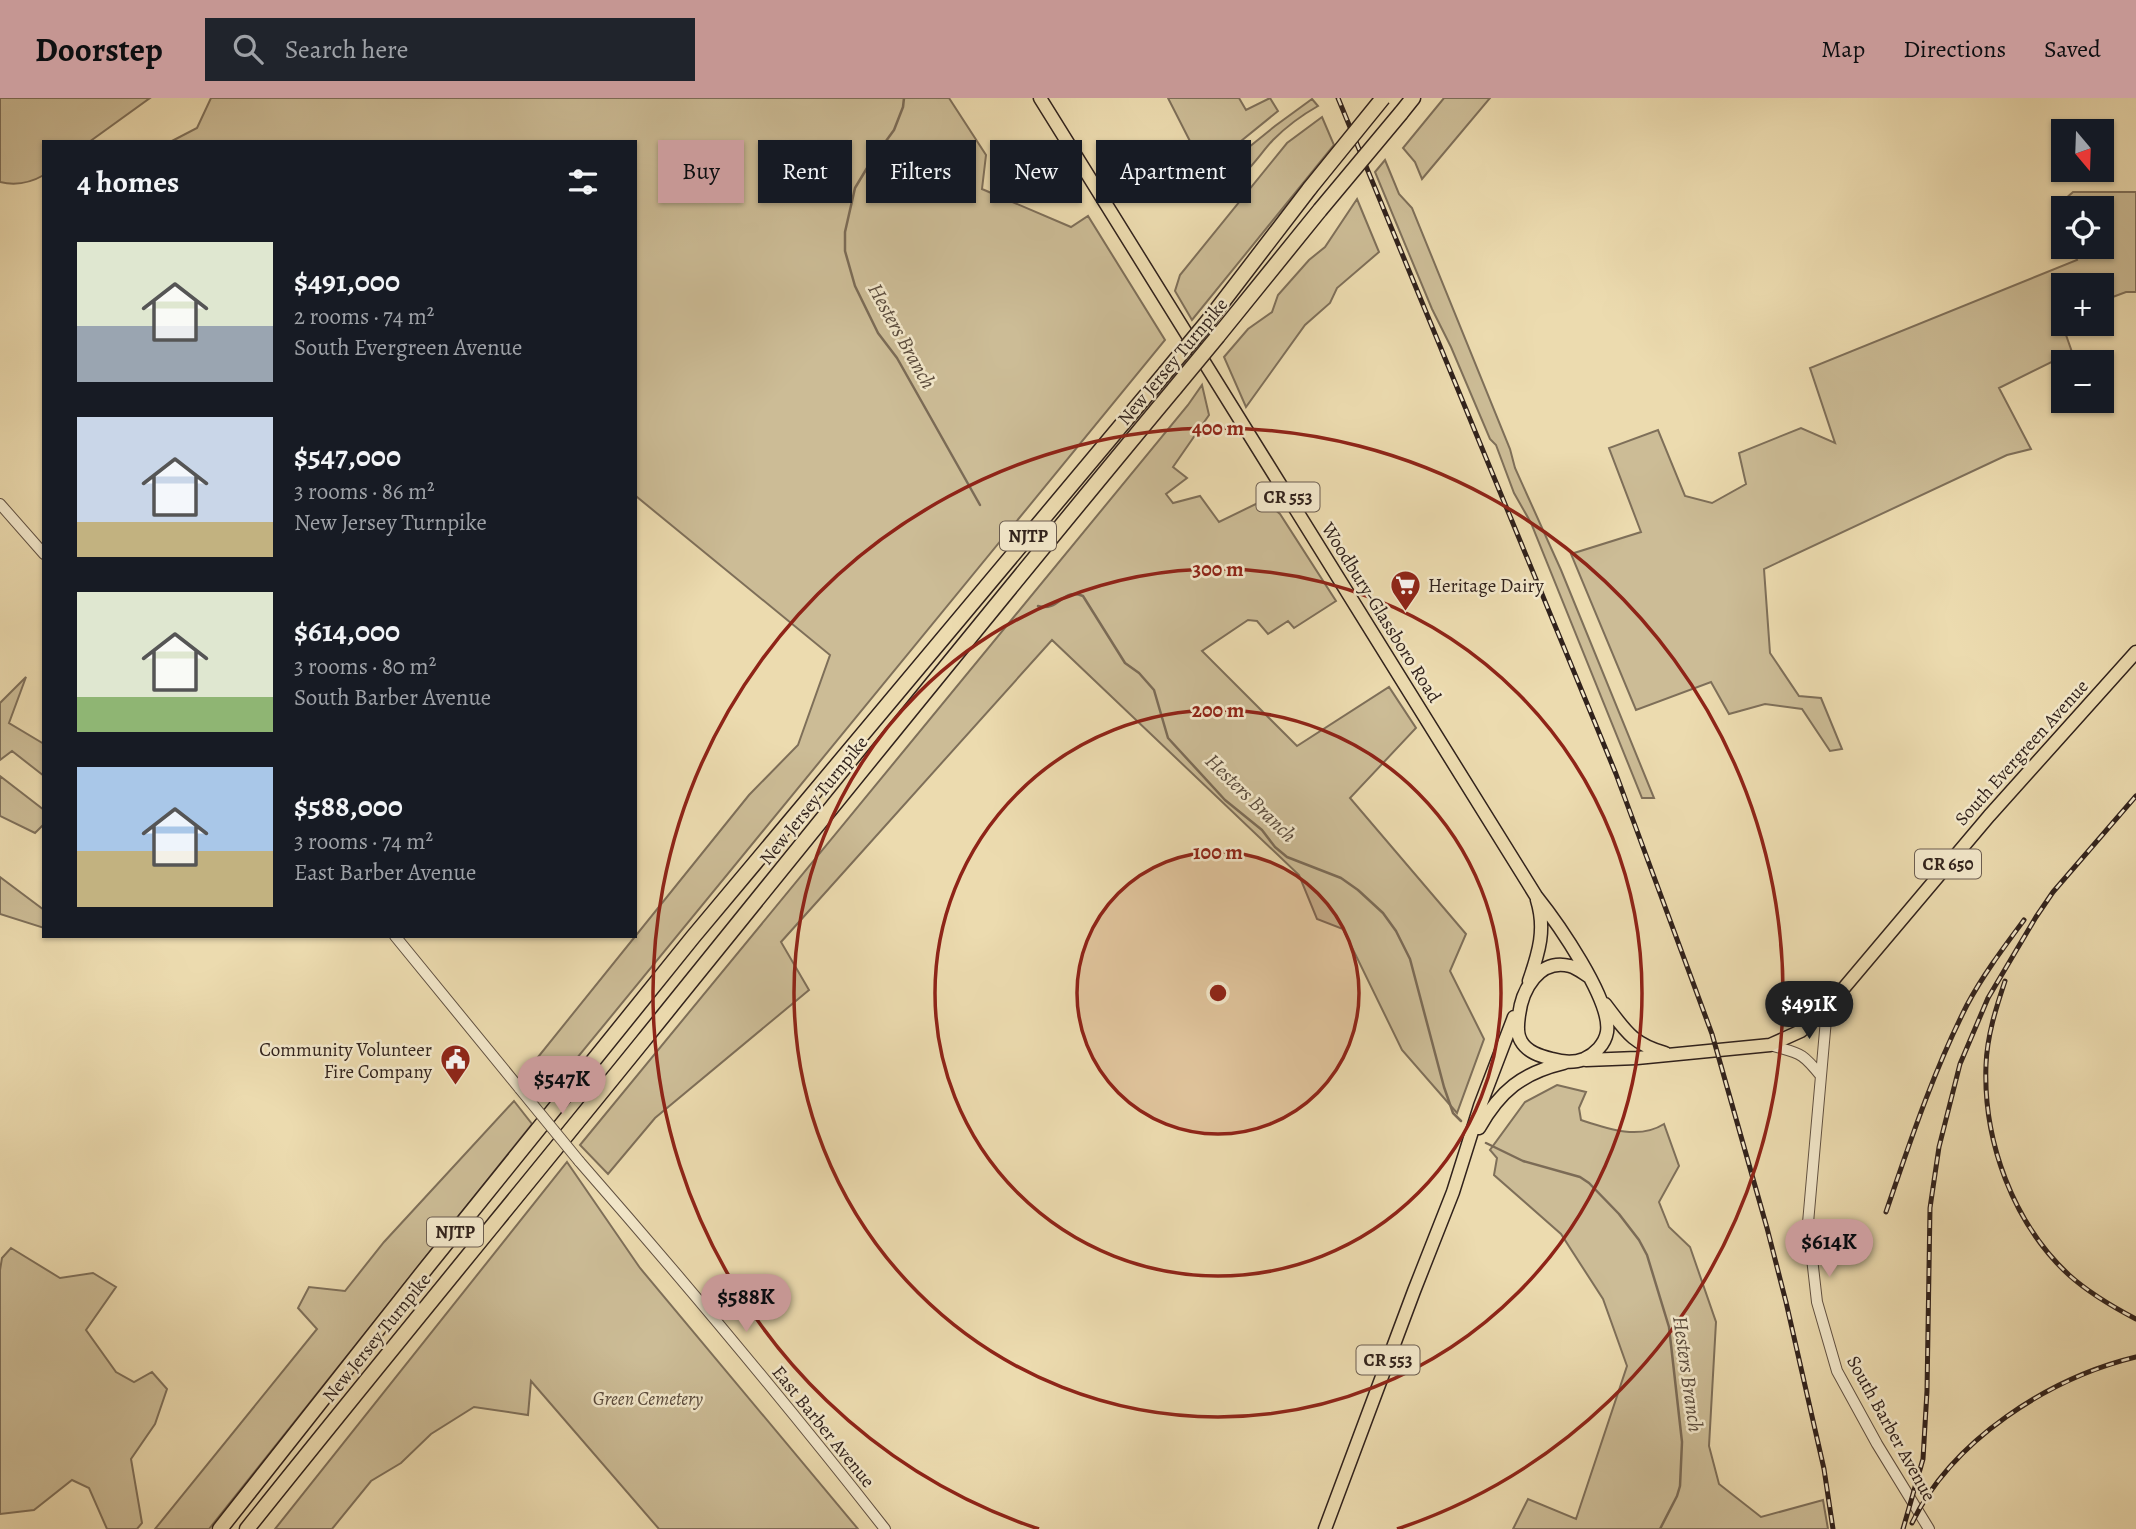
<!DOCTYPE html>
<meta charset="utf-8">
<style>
:root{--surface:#171b24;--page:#20242c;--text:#f1f3f6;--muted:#9ea1a6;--accent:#c59692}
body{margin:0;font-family:Alegreya,serif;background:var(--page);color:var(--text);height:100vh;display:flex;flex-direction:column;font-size:26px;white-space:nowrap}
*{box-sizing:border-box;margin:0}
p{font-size:23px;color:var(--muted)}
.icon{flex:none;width:38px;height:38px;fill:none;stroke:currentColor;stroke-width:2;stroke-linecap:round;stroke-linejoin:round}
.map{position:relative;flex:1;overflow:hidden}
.details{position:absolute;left:42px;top:42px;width:595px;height:798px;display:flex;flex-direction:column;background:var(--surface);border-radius:0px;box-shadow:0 2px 5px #0004}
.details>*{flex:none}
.hud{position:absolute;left:658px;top:42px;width:665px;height:63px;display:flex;gap:14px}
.needle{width:46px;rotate:161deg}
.fabs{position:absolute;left:2051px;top:21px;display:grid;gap:14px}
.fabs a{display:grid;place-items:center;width:63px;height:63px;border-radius:0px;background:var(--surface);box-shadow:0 2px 5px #0004;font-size:35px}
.price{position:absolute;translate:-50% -60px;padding:0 16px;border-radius:24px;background:var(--accent);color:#111;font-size:23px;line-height:46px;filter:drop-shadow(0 2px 4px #0008)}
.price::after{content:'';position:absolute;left:50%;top:42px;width:21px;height:16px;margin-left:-10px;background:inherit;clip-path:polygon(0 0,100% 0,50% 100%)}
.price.active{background:#222;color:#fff}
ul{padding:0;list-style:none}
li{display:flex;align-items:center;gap:21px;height:175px;padding:0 35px}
li span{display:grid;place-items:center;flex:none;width:196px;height:140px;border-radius:0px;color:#555}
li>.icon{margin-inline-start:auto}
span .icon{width:84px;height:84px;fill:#fffc;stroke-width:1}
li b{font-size:30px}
h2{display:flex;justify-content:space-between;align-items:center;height:84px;padding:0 35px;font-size:30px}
.pill{padding:0 24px;border-radius:0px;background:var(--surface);box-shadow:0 2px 5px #0004;font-size:24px;line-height:63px}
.pill.active{background:var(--accent);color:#111}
header{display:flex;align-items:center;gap:42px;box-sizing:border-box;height:98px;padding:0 35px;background:var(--accent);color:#111}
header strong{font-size:33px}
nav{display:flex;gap:38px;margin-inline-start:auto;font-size:24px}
.search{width:490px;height:63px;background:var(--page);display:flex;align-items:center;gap:18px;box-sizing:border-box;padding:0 24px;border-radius:0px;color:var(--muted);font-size:26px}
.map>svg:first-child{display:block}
.green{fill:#ccbc96;stroke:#7e6f59;stroke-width:2}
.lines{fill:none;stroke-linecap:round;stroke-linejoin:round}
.stream{stroke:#7b6b56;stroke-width:2.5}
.tertiary-casing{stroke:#605041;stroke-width:12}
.primary-casing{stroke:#31221c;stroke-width:15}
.motorway-casing{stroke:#31221c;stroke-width:17}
.tertiary{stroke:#f3e8cb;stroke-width:10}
.primary{stroke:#ecdbaf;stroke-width:12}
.motorway{stroke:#ecdbaf;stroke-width:14}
.rail-casing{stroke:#31221c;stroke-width:5}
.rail{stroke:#f3e8cb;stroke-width:2.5;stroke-dasharray:8;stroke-linecap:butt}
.tertiary-bridge-casing{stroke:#605041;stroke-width:12;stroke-linecap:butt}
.motorway-bridge-casing{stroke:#31221c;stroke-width:17;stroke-linecap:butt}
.tertiary-bridge{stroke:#f3e8cb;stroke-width:10}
.motorway-bridge{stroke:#ecdbaf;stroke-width:14}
.ring{fill:none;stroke:#8f2418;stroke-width:3.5}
.labels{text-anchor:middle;stroke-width:5;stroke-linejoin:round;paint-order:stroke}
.shield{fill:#f3e8cb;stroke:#6b5d50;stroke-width:2}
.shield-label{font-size:18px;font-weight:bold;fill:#31221c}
.street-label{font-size:19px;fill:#31221c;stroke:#f3e8cb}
.poi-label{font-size:19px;fill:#31221c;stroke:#f3e8cb;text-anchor:start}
.park-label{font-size:19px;font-style:italic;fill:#58483a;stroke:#f3e8cb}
.water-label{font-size:21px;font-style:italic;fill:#5c4d3e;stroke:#f3e8cb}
.centre{fill:#8f2418;stroke:#f3e8cb;stroke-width:3.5}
.ring-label{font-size:21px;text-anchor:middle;font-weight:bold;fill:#8f2418;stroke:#f3e8cb;stroke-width:5;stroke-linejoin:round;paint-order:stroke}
</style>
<header>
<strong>Doorstep</strong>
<div class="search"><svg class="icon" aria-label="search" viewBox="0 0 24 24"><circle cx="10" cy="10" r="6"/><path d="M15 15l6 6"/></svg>Search here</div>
<nav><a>Map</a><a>Directions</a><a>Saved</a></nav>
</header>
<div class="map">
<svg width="2136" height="1431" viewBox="0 0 2136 1431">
<rect width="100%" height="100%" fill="#ecdbaf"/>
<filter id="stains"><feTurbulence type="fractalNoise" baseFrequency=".00286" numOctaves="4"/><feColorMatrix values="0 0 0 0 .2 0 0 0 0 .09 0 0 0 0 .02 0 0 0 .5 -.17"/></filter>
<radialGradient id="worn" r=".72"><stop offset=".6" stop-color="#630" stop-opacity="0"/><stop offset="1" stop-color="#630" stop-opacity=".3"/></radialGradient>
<path class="green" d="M0,0H150L89,44H44V77C30,85 16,88 0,84Z
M211,0H949L986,57L982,91L1071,129L1088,118L1165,242L550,993L530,969L749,697L798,647L830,557L637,399L635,400V44H170L197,30Z
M1168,0H1239L1246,12L1270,0L1278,13L1225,56L1211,48L1195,53Z
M1444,0H1490L1422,81L1415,64L1403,50Z
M1312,1L1318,8C1302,17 1286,29 1273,42C1258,58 1246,80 1225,88L1217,75L1275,28Z
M1322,19L1334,47L1192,222L1175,193L1180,177L1287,45Z
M1385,62L1399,96L1412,110L1510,351L1515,370L1561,472L1654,700H1642L1531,425L1514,395L1496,347L1490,341L1451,249L1432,211L1375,74Z
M2073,94H2136V194H2126L2102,203V187H2063V219L2060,220L2072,254L1999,290L2031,351L2007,357L1764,471L1770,555L1799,598L1821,600L1842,651L1830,653L1802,611L1765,606L1729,616L1711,584L1636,612L1571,456L1641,434L1609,350L1658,332L1685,398L1712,405L1746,386L1739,355L1801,330L1835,345L1810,270L2077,162L2072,149H2102V110H2063V129L2055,110Z
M1357,101L1379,154L1337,190L1330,205L1305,227L1246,309L1224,259L1248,231L1272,214L1278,197L1309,162L1325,149Z
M1202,287L1209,317L1173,369L1187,380L1166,396L1173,405L1200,398L1219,424L1264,402L1280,416L1336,503L1294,530L1288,523L1268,536L1257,523L1248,522L1202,553L1297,648L1389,589L1416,630L1350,700L1466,836L1450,873L1484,941L1457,1015L1402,952L1343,831L1317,821L1299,777L1052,542L781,844L809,892L655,1020L608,1076L580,1047L1188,307Z
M26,579L9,625L44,646V678L12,653L0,662V605Z
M0,678L44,712V726L35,735L0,718Z
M0,779L44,812V830L0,816Z
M1557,987L1586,994L1579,1010L1581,1022C1608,1031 1639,1042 1664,1026L1679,1068L1659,1104L1669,1129L1690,1149L1716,1224L1709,1348L1719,1386L1761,1419L1823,1402L1828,1431H1513L1528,1401L1576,1421L1627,1268L1603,1201L1561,1136L1494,1077L1497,1060L1490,1052L1525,1004Z
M514,1003L532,1026L209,1431H155L317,1231L298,1210L309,1189L345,1193L384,1144Z
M567,1064L640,1170L858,1431H659L531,1283L528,1317L474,1309L431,1336L401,1365L371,1383L332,1431H275Z
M11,1150L60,1180L93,1175L116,1189L86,1232L116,1274L134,1284L152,1274L167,1291L155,1326L131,1361L142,1425L137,1431H107L89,1390L72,1382L34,1412L0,1416V1172L2,1160Z"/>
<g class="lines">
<path class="stream" d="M904,0L903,9L894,32L870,65L855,90L845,134V153L855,188L878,235L897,260L980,407
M1038,508C1060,514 1062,489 1083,498L1125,565L1139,575L1154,592L1168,640L1225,702L1262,732L1275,749L1287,759L1341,780L1358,792L1383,815L1396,833L1410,861L1444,989L1453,1015L1461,1023
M1486,1045L1523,1063L1580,1079L1589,1085L1619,1116L1639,1142L1647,1157L1669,1229L1682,1344L1680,1388L1677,1398L1660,1431"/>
<defs>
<path id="tertiary" d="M0,406L44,456
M395,838L520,991
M1827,910L1808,1125L1817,1204L1837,1273L1877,1346L1929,1431
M1770,947C1800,956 1801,953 1821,978
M579,1063C684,1183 787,1306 885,1431"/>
<path id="primary" d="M1040,0L1536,798C1556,823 1612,902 1607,934C1605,946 1595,956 1584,961C1574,965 1562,964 1552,961C1540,958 1527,954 1521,943C1516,935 1518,925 1519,917C1522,892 1539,860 1570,868C1577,870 1583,875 1588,878
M1529,883C1539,854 1546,831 1537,802
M1605,906C1625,932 1632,946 1665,955
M1586,962L1637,960L1770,947L1801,933L1827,910L1989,718L2136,554
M1479,1030C1500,993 1522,975 1564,965
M1325,1431L1414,1193L1453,1094L1480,1008L1514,919"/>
<path id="motorway" d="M1401,15L1413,0
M1208,223L1310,90
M1218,238L1320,112
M220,1431L427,1169L693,839L1165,275
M247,1431C378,1267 511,1106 643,943C819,725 995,506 1175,290"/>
</defs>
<use href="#tertiary" class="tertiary-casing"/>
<use href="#primary" class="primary-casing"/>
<use href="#motorway" class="motorway-casing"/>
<use href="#tertiary" class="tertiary"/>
<use href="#primary" class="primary"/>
<use href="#motorway" class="motorway"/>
<defs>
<path id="rail" d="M1338,0L1616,676L1712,936L1767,1130L1786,1204L1824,1371L1833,1431
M2005,883C1996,910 1987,938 1986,967C1983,1043 2013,1125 2069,1177C2088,1194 2113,1209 2136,1221
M1886,1114C1910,1044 1933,974 1967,907C1983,877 2004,849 2024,822
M1912,1425C1952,1342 2049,1280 2136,1259
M1903,1431L1923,1361L1927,1293L1930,1110L1939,1049L1960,966L1988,900L2036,819L2053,794L2136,698"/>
</defs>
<use href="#rail" class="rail-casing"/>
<use href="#rail" class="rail"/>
<defs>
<path id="tertiary-bridge" d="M520,991L579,1063"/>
<path id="motorway-bridge" d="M1310,90L1383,0
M1320,112L1401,15
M1165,275L1208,223
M1175,290L1218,238"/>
</defs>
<use href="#tertiary-bridge" class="tertiary-bridge-casing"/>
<use href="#motorway-bridge" class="motorway-bridge-casing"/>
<use href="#tertiary-bridge" class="tertiary-bridge"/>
<use href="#motorway-bridge" class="motorway-bridge"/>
</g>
<circle cx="1218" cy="895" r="141" fill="#8f2418" fill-opacity=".12"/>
<g class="ring">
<circle cx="1218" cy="895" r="141"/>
<circle cx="1218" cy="895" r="283"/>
<circle cx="1218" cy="895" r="424"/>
<path d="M1039 1431A565 565 0 1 1 1397 1431"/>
</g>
<defs>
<symbol id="supermarket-pin" viewBox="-11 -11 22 30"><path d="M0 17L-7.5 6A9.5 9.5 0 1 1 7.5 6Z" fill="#8f2418" stroke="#f3e8cb"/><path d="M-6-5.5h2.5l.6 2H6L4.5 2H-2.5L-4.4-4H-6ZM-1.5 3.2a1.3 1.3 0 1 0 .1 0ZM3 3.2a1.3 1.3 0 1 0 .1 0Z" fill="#fff"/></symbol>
<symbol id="civic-pin" viewBox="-11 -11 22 30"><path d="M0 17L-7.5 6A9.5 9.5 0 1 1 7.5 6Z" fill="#8f2418" stroke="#f3e8cb"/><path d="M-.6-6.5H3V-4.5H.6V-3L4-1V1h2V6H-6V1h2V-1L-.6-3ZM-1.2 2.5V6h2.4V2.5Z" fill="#fff"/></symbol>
</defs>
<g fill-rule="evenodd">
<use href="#supermarket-pin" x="1388" y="470" width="35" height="47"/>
<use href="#civic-pin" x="438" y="944" width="35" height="47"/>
</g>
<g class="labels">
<g class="shield">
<rect x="1256.5" y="384.5" width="63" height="29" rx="5"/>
<rect x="1000" y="423.5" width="56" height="29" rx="5"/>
<rect x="1915" y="751.5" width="66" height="29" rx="5"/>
<rect x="427" y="1119.5" width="56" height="29" rx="5"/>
<rect x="1356.5" y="1247.5" width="63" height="29" rx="5"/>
</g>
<g class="shield-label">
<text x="1288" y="405">CR 553</text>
<text x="1028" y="444">NJTP</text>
<text x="1948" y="772">CR 650</text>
<text x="455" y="1140">NJTP</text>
<text x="1388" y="1268">CR 553</text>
</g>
<g class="street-label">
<text transform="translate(1172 263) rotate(-50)" y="7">New Jersey Turnpike</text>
<text transform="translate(1382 514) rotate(58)" y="7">Woodbury-Glassboro Road</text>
<text transform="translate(2021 654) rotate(-48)" y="7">South Evergreen Avenue</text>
<text transform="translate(813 702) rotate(-51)" y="7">New Jersey Turnpike</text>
<text transform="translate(376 1239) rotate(-51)" y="7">New Jersey Turnpike</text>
<text transform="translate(824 1328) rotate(51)" y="7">East Barber Avenue</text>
<text transform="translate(1892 1330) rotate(61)" y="7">South Barber Avenue</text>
</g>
<g class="poi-label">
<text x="1428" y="494">Heritage Dairy</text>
<text x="432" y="958" text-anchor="end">Community Volunteer<tspan x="432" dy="22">Fire Company</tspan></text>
</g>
<g class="park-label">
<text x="648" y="1307">Green Cemetery</text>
</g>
<g class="water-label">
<text transform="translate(902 238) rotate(61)" y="7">Hesters Branch</text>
<text transform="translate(1251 700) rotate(44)" y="7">Hesters Branch</text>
<text transform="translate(1688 1276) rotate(82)" y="7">Hesters Branch</text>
</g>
</g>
<circle cx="1218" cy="895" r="10" class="centre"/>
<g class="ring-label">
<text x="1218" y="337">400 m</text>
<text x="1218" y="478">300 m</text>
<text x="1218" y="619">200 m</text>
<text x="1218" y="761">100 m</text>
</g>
<rect width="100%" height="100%" filter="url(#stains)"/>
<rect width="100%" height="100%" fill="url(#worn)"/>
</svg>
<div class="fabs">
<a><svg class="needle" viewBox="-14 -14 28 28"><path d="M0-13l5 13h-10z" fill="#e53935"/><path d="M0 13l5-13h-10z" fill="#9ea1a6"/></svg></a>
<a><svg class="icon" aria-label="locate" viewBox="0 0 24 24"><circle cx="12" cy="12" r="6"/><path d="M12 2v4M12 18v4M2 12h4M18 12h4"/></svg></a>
<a>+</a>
<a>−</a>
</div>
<b class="price active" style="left:1809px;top:943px">$491K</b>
<b class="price" style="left:562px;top:1018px">$547K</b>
<b class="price" style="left:1829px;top:1181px">$614K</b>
<b class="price" style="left:746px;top:1236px">$588K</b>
<div class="hud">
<a class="pill active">Buy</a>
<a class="pill">Rent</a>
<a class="pill">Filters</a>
<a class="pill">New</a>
<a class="pill">Apartment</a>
</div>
<section class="details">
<h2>4 homes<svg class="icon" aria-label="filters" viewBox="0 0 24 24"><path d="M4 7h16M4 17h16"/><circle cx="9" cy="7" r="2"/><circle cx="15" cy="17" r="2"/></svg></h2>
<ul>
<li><span style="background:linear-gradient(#dfe7d0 60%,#9aa5b1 0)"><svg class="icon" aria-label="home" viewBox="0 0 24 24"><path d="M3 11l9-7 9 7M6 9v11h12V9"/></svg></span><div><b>$491,000</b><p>2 rooms · 74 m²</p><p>South Evergreen Avenue</p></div></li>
<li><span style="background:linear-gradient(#c9d6e8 75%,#c2b280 0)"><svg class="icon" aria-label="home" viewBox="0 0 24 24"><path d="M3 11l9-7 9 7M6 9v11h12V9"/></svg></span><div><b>$547,000</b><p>3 rooms · 86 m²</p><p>New Jersey Turnpike</p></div></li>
<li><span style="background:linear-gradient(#dfe7d0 75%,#8fb573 0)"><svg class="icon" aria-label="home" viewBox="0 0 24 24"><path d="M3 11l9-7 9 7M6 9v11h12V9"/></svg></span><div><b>$614,000</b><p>3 rooms · 80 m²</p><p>South Barber Avenue</p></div></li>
<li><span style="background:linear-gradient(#a9c7e8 60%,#c2b280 0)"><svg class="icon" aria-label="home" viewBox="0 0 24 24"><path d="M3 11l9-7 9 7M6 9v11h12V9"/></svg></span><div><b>$588,000</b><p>3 rooms · 74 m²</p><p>East Barber Avenue</p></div></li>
</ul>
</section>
</div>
